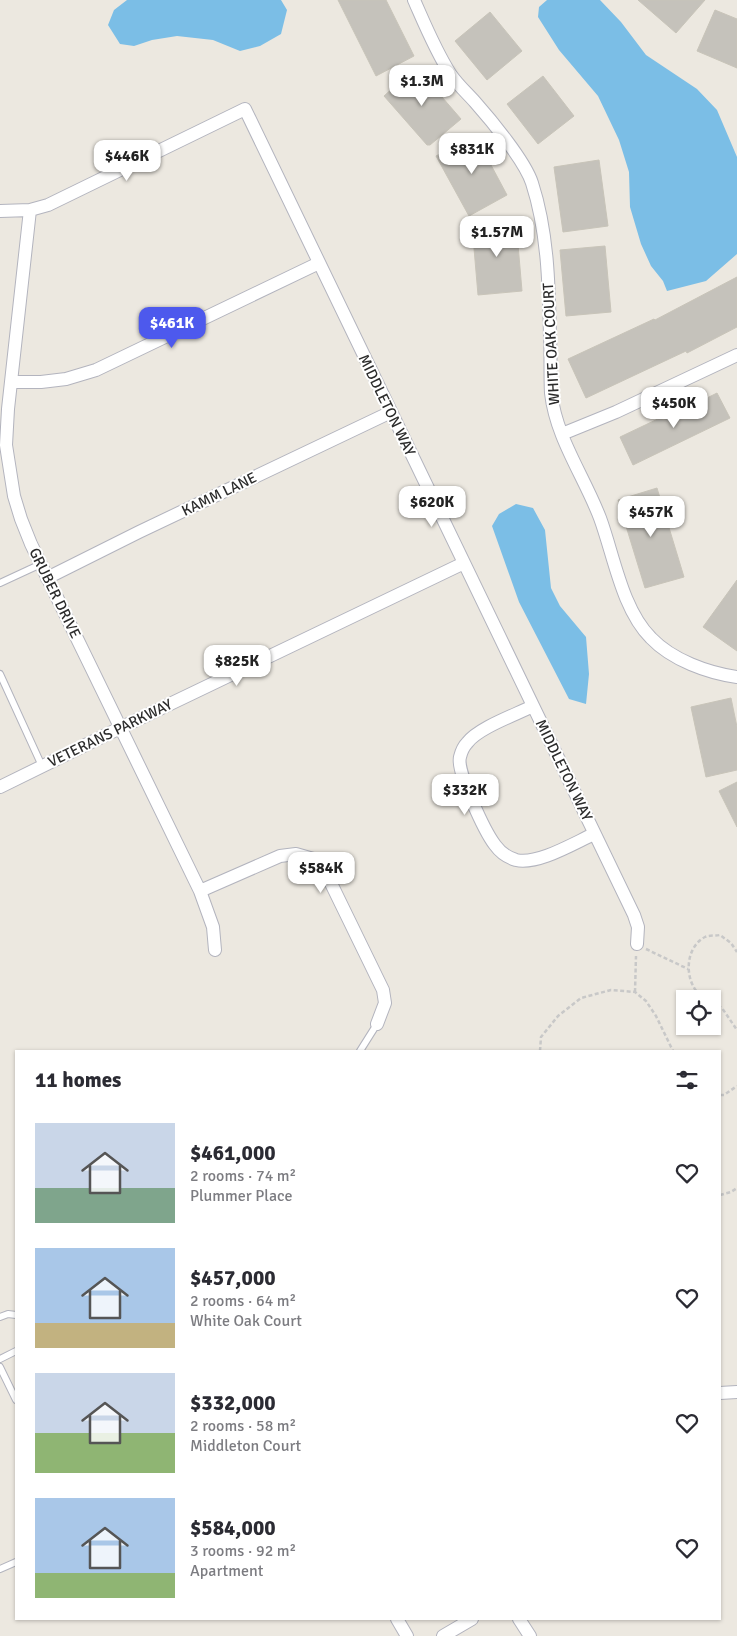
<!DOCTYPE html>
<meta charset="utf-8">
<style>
:root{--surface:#fff;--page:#f2f2f3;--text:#2b2b33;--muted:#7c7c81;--accent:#4d59ed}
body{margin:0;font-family:Signika,sans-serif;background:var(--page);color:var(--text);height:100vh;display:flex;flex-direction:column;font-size:19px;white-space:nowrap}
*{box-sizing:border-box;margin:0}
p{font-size:16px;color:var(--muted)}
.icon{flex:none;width:28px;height:28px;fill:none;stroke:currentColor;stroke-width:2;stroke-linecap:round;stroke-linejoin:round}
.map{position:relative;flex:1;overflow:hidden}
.sheet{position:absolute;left:15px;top:1050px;width:706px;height:570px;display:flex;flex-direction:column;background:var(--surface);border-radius:0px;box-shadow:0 1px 4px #0004}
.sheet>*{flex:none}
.buttons{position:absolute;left:676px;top:990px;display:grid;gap:10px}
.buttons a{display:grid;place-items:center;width:45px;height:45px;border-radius:0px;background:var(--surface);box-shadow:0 1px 4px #0004;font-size:25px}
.price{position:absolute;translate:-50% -42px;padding:0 11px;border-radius:10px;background:#fff;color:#222;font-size:16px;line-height:32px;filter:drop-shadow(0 1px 2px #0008)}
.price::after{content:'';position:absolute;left:50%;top:30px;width:15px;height:11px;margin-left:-8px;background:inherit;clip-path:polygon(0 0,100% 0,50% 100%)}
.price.current{background:var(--accent);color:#fff}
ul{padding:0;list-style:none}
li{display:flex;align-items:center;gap:15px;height:125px;padding:0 20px}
li span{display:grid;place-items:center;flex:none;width:140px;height:100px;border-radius:0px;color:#555}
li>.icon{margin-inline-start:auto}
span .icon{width:60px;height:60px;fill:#fffc;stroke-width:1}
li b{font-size:21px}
h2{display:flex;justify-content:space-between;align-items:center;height:60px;padding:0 20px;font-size:21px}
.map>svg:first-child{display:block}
.water{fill:#7bbee6}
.building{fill:#c5c2bb;stroke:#c8c4b9}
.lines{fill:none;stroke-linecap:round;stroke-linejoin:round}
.service-casing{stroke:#b3b4be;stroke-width:8}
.minor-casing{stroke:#b3b4be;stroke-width:14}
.path{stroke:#c8c8c8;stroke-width:2.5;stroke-dasharray:4 2.5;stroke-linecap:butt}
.service{stroke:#fff;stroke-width:6}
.minor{stroke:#fff;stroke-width:12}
.labels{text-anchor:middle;stroke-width:4;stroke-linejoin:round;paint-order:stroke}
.street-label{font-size:15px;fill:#2c2c2c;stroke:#fff}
</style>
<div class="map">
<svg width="737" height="1636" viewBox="0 0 737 1636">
<rect width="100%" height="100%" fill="#ece8e0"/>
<path class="water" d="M127,0H281L287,10L281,34L260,46L240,51L213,40L177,36L152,40L134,46L120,44L108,25L114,10Z
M547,0H600L621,22L646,55L697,89L717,110L737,157V254L706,281L667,291L663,281L651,266L641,244L630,207L629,172L619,140L598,96L559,50L538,17L539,7Z
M516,504L533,508L545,530L551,588L560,606L586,637L589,674L586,704L569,699L519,602L492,526L499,514Z"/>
<path class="building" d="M338,0H386L414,56L376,76Z
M638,0H705L676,33Z
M715,10L737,19V68L697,51Z
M490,12L522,51L487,80L455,41Z
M416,67L461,119L430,145H427L384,96Z
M543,76L574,116L538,144L507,104Z
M475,135L507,195L469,216L436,156Z
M599,160L608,226L563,232L554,167Z
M516,221L522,291L478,295L472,225Z
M605,246L611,312L566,316L560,250Z
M737,277V327L687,353L686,351L586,398L568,359L654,319L655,320Z
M717,393L730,418L633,465L620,437L662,417L663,420Z
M657,488L684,577L645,588L618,500Z
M737,580V651L703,627Z
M731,698L737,727V770L706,777L691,707Z
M737,782V827L719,791Z"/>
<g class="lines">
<defs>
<path id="service" d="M0,583L41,564
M0,674L42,766
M360,1051L377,1024
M0,1317L8,1314L16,1315
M0,1359L16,1351
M0,1367L16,1400
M0,1569L16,1562"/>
<path id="minor" d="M414,0C425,25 436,52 451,75C458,85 467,93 475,102C491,120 525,161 532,183C548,232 549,286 550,337C551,355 550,374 551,393C556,438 584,476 600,518C614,556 622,609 651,638C672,660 708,673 737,677
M30,210L8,409L6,445L14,496L21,519L31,544L200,891L213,927L215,950
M0,211L30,210L48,205L245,109L634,915L638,927L637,944
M11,382H41L66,379L96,370L319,263
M562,434L616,412L737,355
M47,578L139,532L391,412
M533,706C515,715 478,728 467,743C464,746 461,753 460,757C456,771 485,832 495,845C500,852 506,857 516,860C538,865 574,843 594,834
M0,787L120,728L464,563
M200,891L280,856L296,854L317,860L326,873L383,990L385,1003L377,1024
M720,1393L737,1392
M397,1619L407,1636
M519,1619L530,1636
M443,1636L472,1619"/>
</defs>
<use href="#service" class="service-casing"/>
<use href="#minor" class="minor-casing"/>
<path class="path" d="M646,949L688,969
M635,992L636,956
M706,999C703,997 699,995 697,992C684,976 686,947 705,937C709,935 715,936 720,935L731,943L737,952
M712,1002L722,1008L737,1030
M540,1051L541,1037L558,1016L581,998L611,990L635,992L646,1001L656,1016L673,1051
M720,1095H724L737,1086
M720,1195L731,1192L737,1188"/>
<use href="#service" class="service"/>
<use href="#minor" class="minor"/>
</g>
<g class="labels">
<g class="street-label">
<text transform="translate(551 344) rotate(-93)" y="5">WHITE OAK COURT</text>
<text transform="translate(387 405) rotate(64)" y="5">MIDDLETON WAY</text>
<text transform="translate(219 494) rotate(-26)" y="5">KAMM LANE</text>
<text transform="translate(55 593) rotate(64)" y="5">GRUBER DRIVE</text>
<text transform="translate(110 733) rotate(-26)" y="5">VETERANS PARKWAY</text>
<text transform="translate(564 770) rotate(64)" y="5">MIDDLETON WAY</text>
</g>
</g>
</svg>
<div class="buttons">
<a><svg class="icon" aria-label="locate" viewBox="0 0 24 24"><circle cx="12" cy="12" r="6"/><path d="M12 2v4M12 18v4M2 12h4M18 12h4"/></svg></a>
</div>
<b class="price" style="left:422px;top:107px">$1.3M</b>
<b class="price" style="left:472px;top:175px">$831K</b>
<b class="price" style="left:127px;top:182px">$446K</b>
<b class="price" style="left:497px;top:258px">$1.57M</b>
<b class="price current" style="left:172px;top:349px">$461K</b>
<b class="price" style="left:674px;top:429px">$450K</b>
<b class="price" style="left:432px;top:528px">$620K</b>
<b class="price" style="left:651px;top:538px">$457K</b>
<b class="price" style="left:237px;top:687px">$825K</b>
<b class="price" style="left:465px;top:816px">$332K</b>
<b class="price" style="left:321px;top:894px">$584K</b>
<section class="sheet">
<h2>11 homes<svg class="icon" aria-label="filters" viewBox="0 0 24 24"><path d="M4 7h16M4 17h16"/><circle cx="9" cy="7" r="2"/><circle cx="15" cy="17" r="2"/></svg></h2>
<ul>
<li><span style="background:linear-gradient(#c9d6e8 65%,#7fa58c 0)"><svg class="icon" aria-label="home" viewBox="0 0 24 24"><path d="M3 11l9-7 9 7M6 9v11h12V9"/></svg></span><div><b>$461,000</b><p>2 rooms · 74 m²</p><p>Plummer Place</p></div><svg class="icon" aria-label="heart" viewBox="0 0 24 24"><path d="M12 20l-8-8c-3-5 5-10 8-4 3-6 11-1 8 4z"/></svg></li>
<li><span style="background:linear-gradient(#a9c7e8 75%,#c2b280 0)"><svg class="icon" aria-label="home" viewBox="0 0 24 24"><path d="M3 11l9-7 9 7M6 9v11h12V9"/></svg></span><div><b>$457,000</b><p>2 rooms · 64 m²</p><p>White Oak Court</p></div><svg class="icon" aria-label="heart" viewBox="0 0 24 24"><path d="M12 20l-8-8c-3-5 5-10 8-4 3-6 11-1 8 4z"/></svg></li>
<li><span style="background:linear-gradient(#c9d6e8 60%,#8fb573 0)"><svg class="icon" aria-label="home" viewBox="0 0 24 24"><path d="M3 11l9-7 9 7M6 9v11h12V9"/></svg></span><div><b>$332,000</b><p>2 rooms · 58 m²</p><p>Middleton Court</p></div><svg class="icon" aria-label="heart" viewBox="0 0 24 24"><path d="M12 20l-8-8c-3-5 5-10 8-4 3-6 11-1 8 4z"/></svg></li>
<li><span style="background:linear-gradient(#a9c7e8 75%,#8fb573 0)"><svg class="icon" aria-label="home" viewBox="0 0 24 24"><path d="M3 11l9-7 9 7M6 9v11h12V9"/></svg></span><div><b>$584,000</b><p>3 rooms · 92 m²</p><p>Apartment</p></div><svg class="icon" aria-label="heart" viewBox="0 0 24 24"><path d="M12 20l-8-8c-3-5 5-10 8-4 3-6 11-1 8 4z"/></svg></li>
</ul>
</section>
</div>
